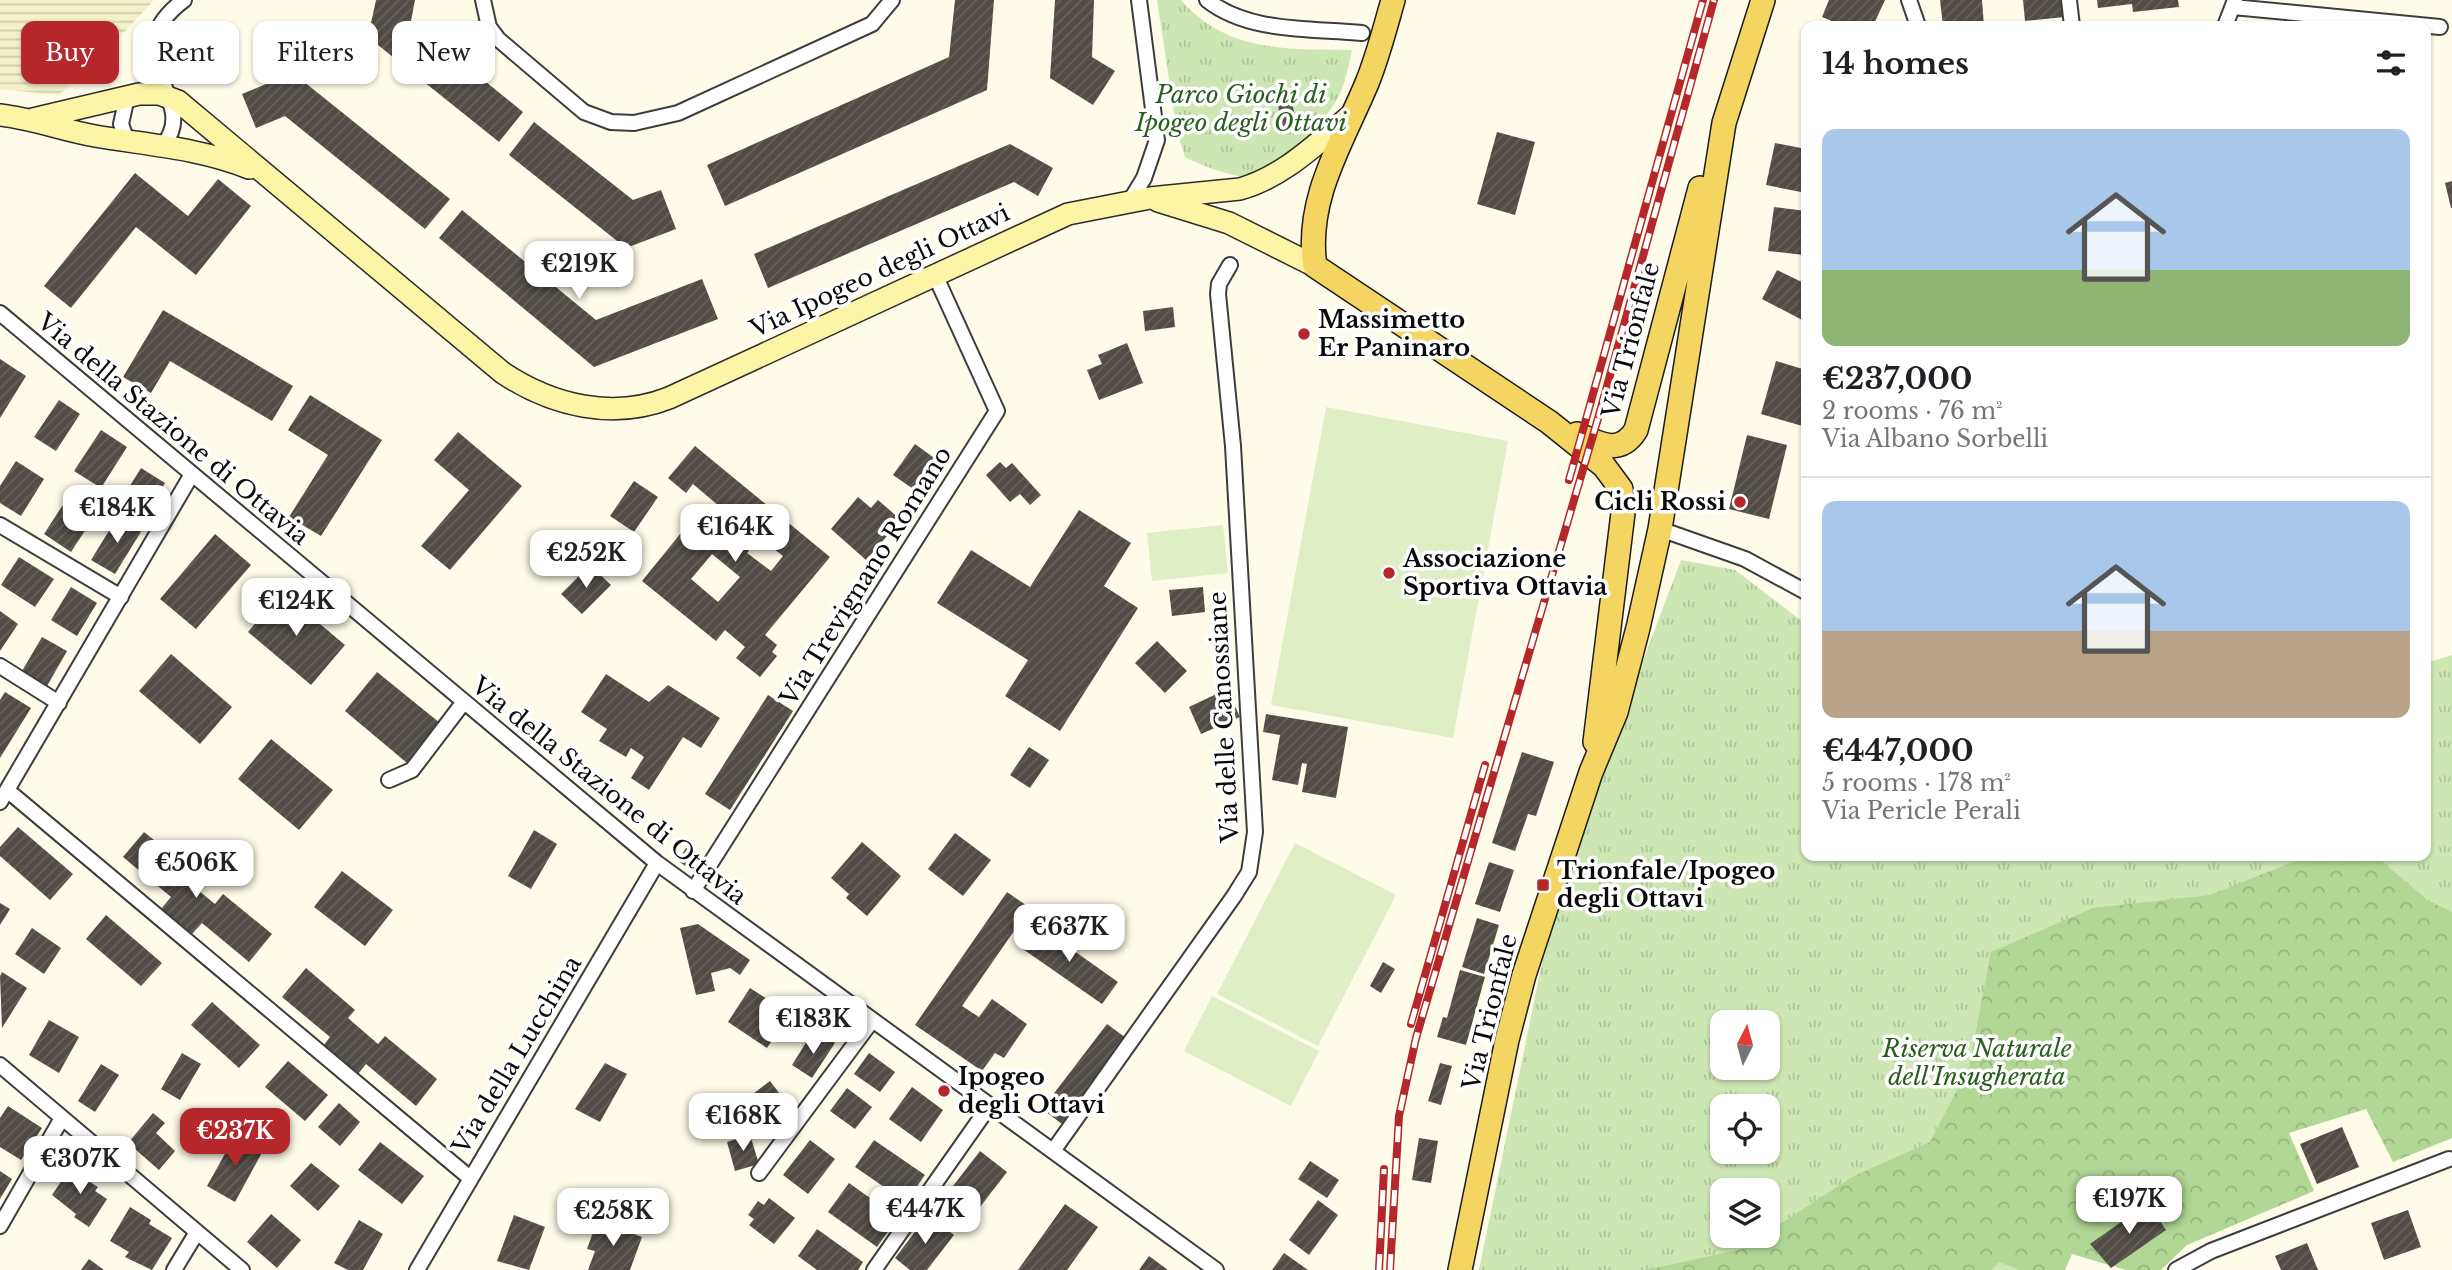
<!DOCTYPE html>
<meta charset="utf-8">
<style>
:root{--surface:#fff;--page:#f2f2f2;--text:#202124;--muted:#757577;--line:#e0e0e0;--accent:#b5272a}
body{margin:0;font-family:"Libre Baskerville",serif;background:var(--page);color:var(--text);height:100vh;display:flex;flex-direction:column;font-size:26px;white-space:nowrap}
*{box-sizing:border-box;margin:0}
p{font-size:23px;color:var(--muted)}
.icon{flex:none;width:38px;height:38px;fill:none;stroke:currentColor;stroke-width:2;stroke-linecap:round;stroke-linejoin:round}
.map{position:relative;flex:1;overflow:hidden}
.sheet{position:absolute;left:1801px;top:21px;width:630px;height:840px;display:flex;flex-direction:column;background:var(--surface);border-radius:14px;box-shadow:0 2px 5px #0004}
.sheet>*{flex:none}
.banner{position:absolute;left:21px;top:21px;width:665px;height:63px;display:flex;gap:14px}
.needle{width:46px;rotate:6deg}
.tools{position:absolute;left:1710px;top:1010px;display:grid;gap:14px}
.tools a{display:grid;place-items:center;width:70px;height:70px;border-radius:14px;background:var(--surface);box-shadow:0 2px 5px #0004;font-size:35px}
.price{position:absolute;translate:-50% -60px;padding:0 16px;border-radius:14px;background:#fff;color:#222;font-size:23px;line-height:46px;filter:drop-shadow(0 2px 4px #0008)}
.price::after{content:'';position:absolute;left:50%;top:42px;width:21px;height:16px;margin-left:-10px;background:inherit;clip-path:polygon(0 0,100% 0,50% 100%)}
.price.selected{background:var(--accent);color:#fff}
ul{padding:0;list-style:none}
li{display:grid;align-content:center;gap:14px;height:371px;padding:0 21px}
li+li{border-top:2px solid var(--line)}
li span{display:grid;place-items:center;height:217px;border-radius:14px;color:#555}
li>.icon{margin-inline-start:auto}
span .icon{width:126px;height:126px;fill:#fffc;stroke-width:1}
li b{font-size:30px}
h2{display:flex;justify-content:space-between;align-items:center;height:84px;padding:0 21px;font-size:30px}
.pill{padding:0 24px;border-radius:14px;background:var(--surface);box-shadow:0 2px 5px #0004;font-size:24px;line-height:63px}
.pill.selected{background:var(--accent);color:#fff}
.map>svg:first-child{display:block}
.farmland{fill:url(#farmland-rules)}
.grass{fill:url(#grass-tufts);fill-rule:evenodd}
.forest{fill:url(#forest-crowns)}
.pitch{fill:#dfeec5}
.building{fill:url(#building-hatch);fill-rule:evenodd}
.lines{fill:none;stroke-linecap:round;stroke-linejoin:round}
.street-casing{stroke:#3d3d3d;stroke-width:18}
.secondary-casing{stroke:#2c2c2c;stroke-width:24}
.primary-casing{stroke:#1b1b1b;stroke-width:26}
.street{stroke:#fff;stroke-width:14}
.secondary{stroke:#fdf5a5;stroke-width:21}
.primary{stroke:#f5d562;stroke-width:23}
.rail-casing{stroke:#b5272a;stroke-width:8}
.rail{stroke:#fff;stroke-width:5;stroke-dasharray:16;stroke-linecap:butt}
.poi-dot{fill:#b5272a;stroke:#fff;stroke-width:2.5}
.labels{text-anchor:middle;stroke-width:7;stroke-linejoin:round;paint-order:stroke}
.park-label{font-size:24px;font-style:italic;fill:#295f1e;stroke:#fff}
.street-label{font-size:24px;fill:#0a0a0a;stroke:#fff}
.poi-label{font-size:24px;font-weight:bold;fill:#0a0a0a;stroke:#fff;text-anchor:start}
</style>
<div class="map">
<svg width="2452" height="1270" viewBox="0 0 2452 1270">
<defs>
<pattern id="farmland-rules" width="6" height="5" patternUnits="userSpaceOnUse" patternTransform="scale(1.75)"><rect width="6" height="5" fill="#f3f0ca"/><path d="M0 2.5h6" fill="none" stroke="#cfccac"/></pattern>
<pattern id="grass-tufts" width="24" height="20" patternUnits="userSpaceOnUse" patternTransform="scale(1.75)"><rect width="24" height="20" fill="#cde7b4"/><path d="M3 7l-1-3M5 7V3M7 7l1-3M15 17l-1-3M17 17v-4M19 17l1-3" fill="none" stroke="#afc599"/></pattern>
<pattern id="forest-crowns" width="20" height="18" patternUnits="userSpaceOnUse" patternTransform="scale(1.75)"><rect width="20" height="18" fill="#b0d794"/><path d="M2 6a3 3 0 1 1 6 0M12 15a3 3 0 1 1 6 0" fill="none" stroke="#96b77e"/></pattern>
<pattern id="building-hatch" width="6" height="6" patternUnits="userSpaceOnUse" patternTransform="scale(1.75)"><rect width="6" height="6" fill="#524c47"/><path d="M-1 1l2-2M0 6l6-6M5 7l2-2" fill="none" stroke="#66615d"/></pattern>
</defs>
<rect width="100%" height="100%" fill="#fefbe8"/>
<path class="farmland" d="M0,0H154L92,67L58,95L0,89Z"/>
<path class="grass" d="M1157,0H1181C1227,53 1288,49 1352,50C1348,68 1345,86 1336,101C1322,125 1274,176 1246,177C1233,177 1197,164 1185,157L1177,132Z
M1681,560L1735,570L1806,624V856H2426V663L2452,655V1107L2325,1083L2044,1270H1479L1545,948L1632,690ZM1722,1022H1768V1068H1722ZM1722,1106H1768V1152H1722ZM1722,1190H1768V1236H1722Z"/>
<path class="forest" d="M2308,856H2376L2427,900L2452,912V1138L2393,1162L2366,1109L2289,1133L2314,1191L2187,1245L2161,1270H2126L2072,1254L2065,1270H2020L1999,1262L1991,1270H1646L1742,1249L1768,1236V1232L1852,1177L1930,1142L1969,1067L1991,952L2093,908L2210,895Z"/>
<path class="pitch" d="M1326,407L1508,441L1453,738L1271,705Z
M1223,525L1228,573L1152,581L1147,533Z
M1295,843L1396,895L1318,1046L1217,994Z
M1212,996L1319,1051L1291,1106L1184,1051Z"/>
<path class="building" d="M376,0H415L411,21L523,112L499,142L368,37Z
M955,0H994L987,90L725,206L707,165L949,57Z
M1055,0H1094L1092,57L1115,71L1093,105L1050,78Z
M1829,0H1885L1873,26L1855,22L1853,26H1844L1822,17Z
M1940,0H1982L1984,26H1943Z
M2023,0H2063L2065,17L2025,21Z
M2097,0H2178L2179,7L2133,12L2132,4L2098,8Z
M293,73L450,199L425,229L285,116L256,128L242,94Z
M1291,99L1297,124L1283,127L1277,102Z
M534,122L633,200L661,190L676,229L626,248L509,155Z
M1497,132L1535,142L1515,215L1477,204Z
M1775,143L1806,149V193L1766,185Z
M1010,144L1053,168L1038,196L1014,182L768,288L754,254Z
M135,173L188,216L218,179L251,206L196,275L136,227L71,308L44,286Z
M2452,181V208H2451L2445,183Z
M1774,207L1806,211L1804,255L1768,251Z
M462,210L596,320L702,279L718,319L594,367L439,238Z
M1777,270L1806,284V322L1762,299Z
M1173,307L1175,327L1145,331L1143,311Z
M163,310L293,386L272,421L170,361L151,393L123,377Z
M1127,343L1143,383L1099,400L1087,370L1102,364L1098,355Z
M0,359L26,376L0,418Z
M1776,361L1806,370V427L1761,414Z
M310,395L382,440L321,536L289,517L328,455L288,430Z
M59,400L80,414L56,451L34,437Z
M101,430L127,447L101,488L74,471Z
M458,432L522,486L450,570L421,546L469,490L434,460Z
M1747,435L1787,445L1769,519L1729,509Z
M915,444L941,463L919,493L893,475Z
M695,446L830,557L765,635L777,645L772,652L777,656L760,677L736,658L745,647L725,630L716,641L642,581L685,528L702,541L726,512L693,484L686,493L668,478ZM759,537L783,556L771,571L747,553ZM712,554L740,577L718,602L691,579Z
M16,461L44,479L21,516L0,503V486Z
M1000,462L1006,468L1012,463L1041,495L1030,505L1020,494L1010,502L986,475Z
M141,468L165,483L147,512L123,497Z
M634,481L658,497L634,532L610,516Z
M70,494L97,512L71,552L44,534Z
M858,497L871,508L878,500L901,520L866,560L831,529Z
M1079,510L1131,543L1104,586L1138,608L1060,731L1005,696L1028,660L937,603L971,550L1030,587Z
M118,516L142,530L115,574L91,560Z
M215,534L251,565L196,629L160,599Z
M19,557L54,579L35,607L1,585Z
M590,565L611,585L582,614L561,594Z
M71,587L97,603L77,636L51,620Z
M1203,587L1205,612L1172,616L1169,590Z
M282,592L345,645L311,685L248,632Z
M0,611L18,624L0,651Z
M42,637L67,651L47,686L22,671Z
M1157,641L1187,671L1165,693L1135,663Z
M171,654L232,707L200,744L139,691Z
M377,672L440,723L407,763L345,711Z
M606,674L649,702L668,685L720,718L701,748L683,737L649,790L631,778L644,757L631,748L626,757L599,741L607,729L581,712Z
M1227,689L1240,717L1201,734L1189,707Z
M5,692L31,708L0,758V700Z
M768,695L793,711L730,810L705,794Z
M1266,714L1348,727L1336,798L1302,792L1307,764L1302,763L1298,785L1272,780L1280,735L1263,732Z
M271,739L333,790L299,830L238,779Z
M1029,747L1049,760L1030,788L1010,775Z
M1522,752L1554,762L1536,816L1528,814L1515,851L1492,843Z
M18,827L73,874L50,900L0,856V847Z
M534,830L557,844L531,889L508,876Z
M144,832L195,873L188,882L215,904L223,894L272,934L249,962L202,923L192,934L161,909L171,897L123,857Z
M955,833L991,860L963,896L928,869Z
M862,842L901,876L867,916L846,898L849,894L831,878Z
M686,848L699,856L690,869L678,861Z
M1489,862L1514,870L1500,912L1475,904Z
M342,871L393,910L365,946L314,907Z
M1007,892L1030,908L962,1006L979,1017L992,999L1027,1024L1004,1058L995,1053L982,1071L915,1025Z
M0,903L10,909L0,925Z
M106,915L162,963L141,986L86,939Z
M1477,918L1499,925L1484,974L1462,967Z
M698,924L750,960L740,975L730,968L711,973L715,991L696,995L680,928Z
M1036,924L1118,982L1102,1004L1020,947Z
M32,928L61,948L44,974L15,954Z
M1383,962L1395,969L1381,993L1370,986Z
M306,968L355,1010L348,1018L378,1044L385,1036L437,1079L416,1106L366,1064L358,1074L324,1045L330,1037L282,997Z
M1460,970L1485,977L1466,1045L1437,1037L1443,1017L1447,1018Z
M2,972L27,988L2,1028L0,976Z
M750,988L790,1014L767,1048L728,1022Z
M212,1002L260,1045L239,1068L191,1025Z
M49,1020L79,1037L59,1073L29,1055Z
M1107,1024L1126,1038L1062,1124L1042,1109Z
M824,1036L835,1043L812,1078L792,1065L807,1041L811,1044L815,1038L821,1041Z
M182,1053L201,1064L180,1100L161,1089Z
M869,1053L895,1072L880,1092L854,1074Z
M288,1061L328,1095L305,1121L265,1087Z
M605,1063L627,1074L600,1122L575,1109Z
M1440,1063L1452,1066L1441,1105L1428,1101Z
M101,1064L119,1075L95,1112L78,1101Z
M770,1081L793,1111L769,1128L746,1099Z
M912,1087L943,1110L921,1142L889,1119Z
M847,1088L872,1107L855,1129L830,1111Z
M339,1103L360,1122L340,1146L318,1127Z
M8,1106L42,1128L21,1160L0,1147V1118Z
M153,1113L165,1123L156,1133L175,1151L159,1170L128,1143Z
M2342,1127L2359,1167L2317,1184L2300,1144Z
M236,1134L264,1149L235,1202L207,1186Z
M750,1135L759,1164L735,1171L727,1142Z
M1419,1138L1438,1141L1431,1183L1412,1180Z
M810,1140L835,1159L808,1194L783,1175Z
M874,1140L925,1175L906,1202L855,1167Z
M380,1142L424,1176L402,1204L358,1170Z
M980,1151L1007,1172L970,1220L943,1199Z
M1310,1161L1339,1180L1327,1198L1298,1179Z
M311,1163L340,1186L318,1211L290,1186Z
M72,1165L88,1175L85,1179L98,1187L95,1191L107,1199L89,1227L74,1217L76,1214L52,1195Z
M0,1171L12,1179L0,1199Z
M849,1183L898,1218L877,1247L828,1212Z
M769,1198L795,1218L774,1244L749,1225L754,1219L748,1215L758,1201L764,1205Z
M1318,1200L1338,1215L1309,1255L1289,1240Z
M2148,1203L2166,1230L2111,1268L2090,1244Z
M1065,1204L1098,1227L1067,1270H1018Z
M130,1207L151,1220L149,1224L172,1238L152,1270L125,1257L129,1252L110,1241Z
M2408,1210L2421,1247L2384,1260L2371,1223Z
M271,1214L301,1240L277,1268L247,1242Z
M514,1215L545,1227L529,1270L497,1261Z
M928,1215L954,1235L927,1270H910L895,1258Z
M359,1220L383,1234L363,1270H348L334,1263Z
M597,1221L642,1237L630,1270H588L595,1251L587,1249Z
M817,1229L863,1262L858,1270H817L798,1256Z
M2307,1243L2318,1270H2281L2275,1256Z
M1284,1253L1308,1270H1272Z
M1149,1256L1168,1270H1139Z
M89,1259L104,1270H81Z"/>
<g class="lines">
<defs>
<path id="street" d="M483,0L489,27L498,39L584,112L611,122L634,123L678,113L872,24L892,0
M1207,0C1249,33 1310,28 1362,33
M1909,0L1918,26
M2069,0L2072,26
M2233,7L2440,27
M2225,26L2235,0
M127,141L121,124L127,97
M163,145C203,99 109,56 184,0
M1130,201L1144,178L1157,140L1139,0
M0,313L657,863L1216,1270
M0,525L121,597
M1660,529L1745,559L1806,592
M0,666L59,703
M389,780L412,770L463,703
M7,790L470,1178
M0,802L192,474
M693,891L997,411L935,275
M0,1065L242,1270
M1053,1151L1234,896L1249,872L1255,832L1233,446L1218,294L1219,284L1230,265
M759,1173L871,1022
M0,1226L62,1118
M174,1270L197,1232
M417,1270L657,863
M874,1270L990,1105
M2176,1270L2211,1251L2449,1159"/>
<path id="secondary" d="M0,115C33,119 63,130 95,136C148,145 199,148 249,168
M33,119L139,94H159L178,101L503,373C553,406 613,420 669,398L1068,214L1150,198L1240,189C1283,177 1316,144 1350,116
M1158,201L1229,223L1315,266"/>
<path id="primary" d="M1393,0C1385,28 1378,56 1367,83C1342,143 1305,199 1315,266L1549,422L1604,466L1621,489L1623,513L1595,742
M1577,434C1600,444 1620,456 1636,430L1700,188
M1460,1270L1507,1040L1524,975L1591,772L1616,712L1638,628L1660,529L1724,123L1763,0"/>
</defs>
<use href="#street" class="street-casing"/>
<use href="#secondary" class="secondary-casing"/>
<use href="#primary" class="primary-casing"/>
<use href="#street" class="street"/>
<use href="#secondary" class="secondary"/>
<use href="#primary" class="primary"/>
<defs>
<path id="rail" d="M1569,480L1703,0
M1411,1024L1485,765
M1379,1270L1384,1169
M1390,1270L1399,1116L1416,1038L1599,415L1714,0"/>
</defs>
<use href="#rail" class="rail-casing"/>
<use href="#rail" class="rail"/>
</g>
<g class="poi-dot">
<circle cx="1304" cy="334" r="7"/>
<circle cx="1740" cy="502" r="7"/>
<circle cx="1389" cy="573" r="7"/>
<rect x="1536" y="878" width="14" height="14" rx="3.5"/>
<circle cx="944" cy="1091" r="7"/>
</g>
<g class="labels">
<g class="park-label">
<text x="1241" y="103">Parco Giochi di<tspan x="1241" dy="28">Ipogeo degli Ottavi</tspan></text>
<text x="1977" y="1057">Riserva Naturale<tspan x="1977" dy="28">dell'Insugherata</tspan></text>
</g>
<g class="street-label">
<text transform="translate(880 271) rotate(-25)" y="8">Via Ipogeo degli Ottavi</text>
<text transform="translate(1631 340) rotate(-75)" y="8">Via Trionfale</text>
<text transform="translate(173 429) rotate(40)" y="8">Via della Stazione di Ottavia</text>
<text transform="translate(866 576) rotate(-58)" y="8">Via Trevignano Romano</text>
<text transform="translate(1224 717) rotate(-93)" y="8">Via delle Canossiane</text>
<text transform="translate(609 791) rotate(39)" y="8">Via della Stazione di Ottavia</text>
<text transform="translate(1490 1012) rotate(-76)" y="8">Via Trionfale</text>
<text transform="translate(517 1055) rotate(-59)" y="8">Via della Lucchina</text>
</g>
<g class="poi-label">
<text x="1318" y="328">Massimetto<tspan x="1318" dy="28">Er Paninaro</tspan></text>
<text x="1726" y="510" text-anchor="end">Cicli Rossi</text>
<text x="1403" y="567">Associazione<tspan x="1403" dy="28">Sportiva Ottavia</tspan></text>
<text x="1557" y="879">Trionfale/Ipogeo<tspan x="1557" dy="28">degli Ottavi</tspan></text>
<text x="958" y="1085">Ipogeo<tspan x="958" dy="28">degli Ottavi</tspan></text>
</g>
</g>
</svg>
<div class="tools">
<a><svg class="needle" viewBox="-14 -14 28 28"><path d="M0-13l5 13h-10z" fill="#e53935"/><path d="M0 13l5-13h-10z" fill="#757577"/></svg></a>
<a><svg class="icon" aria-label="locate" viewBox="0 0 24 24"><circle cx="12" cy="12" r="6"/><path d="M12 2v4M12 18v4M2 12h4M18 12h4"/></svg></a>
<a><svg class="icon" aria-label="layers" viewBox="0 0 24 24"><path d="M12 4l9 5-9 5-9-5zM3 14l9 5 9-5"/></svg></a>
</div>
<b class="price" style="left:579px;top:301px">€219K</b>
<b class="price" style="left:117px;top:545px">€184K</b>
<b class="price" style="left:735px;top:564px">€164K</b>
<b class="price" style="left:586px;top:590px">€252K</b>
<b class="price" style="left:296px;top:638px">€124K</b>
<b class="price" style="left:196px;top:900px">€506K</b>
<b class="price" style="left:1069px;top:964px">€637K</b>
<b class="price" style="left:813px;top:1056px">€183K</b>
<b class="price" style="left:743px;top:1153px">€168K</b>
<b class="price selected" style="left:235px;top:1168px">€237K</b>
<b class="price" style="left:80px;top:1196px">€307K</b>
<b class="price" style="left:2129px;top:1236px">€197K</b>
<b class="price" style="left:925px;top:1246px">€447K</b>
<b class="price" style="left:613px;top:1248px">€258K</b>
<div class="banner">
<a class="pill selected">Buy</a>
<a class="pill">Rent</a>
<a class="pill">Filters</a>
<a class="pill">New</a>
</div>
<section class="sheet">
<h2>14 homes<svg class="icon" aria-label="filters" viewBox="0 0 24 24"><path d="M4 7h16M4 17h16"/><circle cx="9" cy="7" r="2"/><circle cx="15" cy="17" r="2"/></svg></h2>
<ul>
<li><span style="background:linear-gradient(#a9c7e8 65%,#8fb573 0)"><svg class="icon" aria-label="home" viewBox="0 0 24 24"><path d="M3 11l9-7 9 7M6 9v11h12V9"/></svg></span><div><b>€237,000</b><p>2 rooms · 76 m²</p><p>Via Albano Sorbelli</p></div></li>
<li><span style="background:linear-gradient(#a9c7e8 60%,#b9a48a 0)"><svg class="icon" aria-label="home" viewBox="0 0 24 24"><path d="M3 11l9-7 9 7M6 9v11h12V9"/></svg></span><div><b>€447,000</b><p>5 rooms · 178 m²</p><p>Via Pericle Perali</p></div></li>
</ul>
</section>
</div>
